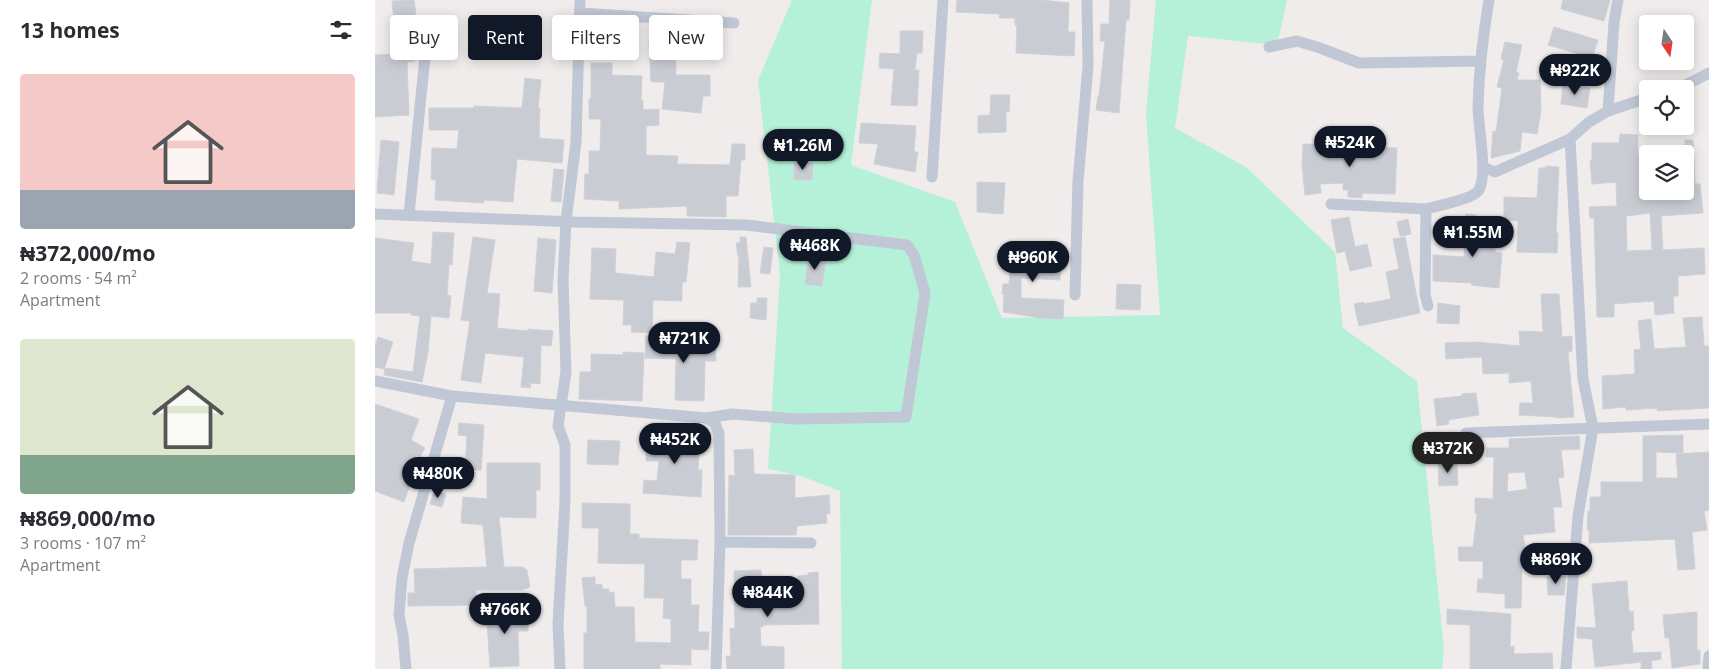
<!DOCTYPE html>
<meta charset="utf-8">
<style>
:root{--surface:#fff;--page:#f2f2f3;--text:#2b2b33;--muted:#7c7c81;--accent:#111827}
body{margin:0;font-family:"Open Sans",sans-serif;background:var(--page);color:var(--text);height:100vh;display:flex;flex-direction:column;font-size:19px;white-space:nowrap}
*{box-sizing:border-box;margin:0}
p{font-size:16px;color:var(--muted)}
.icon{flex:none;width:28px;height:28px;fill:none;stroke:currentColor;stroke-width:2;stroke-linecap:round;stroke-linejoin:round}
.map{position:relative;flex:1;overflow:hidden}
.panel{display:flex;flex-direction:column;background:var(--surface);width:375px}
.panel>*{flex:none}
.banner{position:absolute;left:15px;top:15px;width:475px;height:45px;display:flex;gap:10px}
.needle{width:32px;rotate:167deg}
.tools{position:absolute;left:1264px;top:15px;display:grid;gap:10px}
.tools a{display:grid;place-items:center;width:55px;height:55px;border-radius:5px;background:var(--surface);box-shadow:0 2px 12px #0003;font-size:25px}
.price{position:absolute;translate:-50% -42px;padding:0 11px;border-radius:18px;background:var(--accent);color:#fff;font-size:16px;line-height:32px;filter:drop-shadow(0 1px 2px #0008)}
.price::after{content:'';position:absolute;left:50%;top:30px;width:15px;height:11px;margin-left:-8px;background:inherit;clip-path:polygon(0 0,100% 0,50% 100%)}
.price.on{background:#222;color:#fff}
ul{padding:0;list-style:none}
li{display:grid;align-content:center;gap:10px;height:265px;padding:0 20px}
li span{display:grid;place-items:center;height:155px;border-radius:5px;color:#555}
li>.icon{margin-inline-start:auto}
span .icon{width:90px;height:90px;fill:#fffc;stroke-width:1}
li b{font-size:21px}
h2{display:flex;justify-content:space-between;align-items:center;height:60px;padding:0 20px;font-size:21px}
.chip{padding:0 18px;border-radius:5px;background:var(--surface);box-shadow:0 2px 12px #0003;font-size:18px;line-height:45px}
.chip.on{background:var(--accent);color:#fff}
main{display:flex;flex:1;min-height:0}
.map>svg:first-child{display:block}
.green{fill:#b5f1d8}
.building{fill:#caccd4;stroke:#cfd0d8;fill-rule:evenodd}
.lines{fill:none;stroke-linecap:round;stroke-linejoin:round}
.street{stroke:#c0c7d5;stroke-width:11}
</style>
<main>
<section class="panel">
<h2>13 homes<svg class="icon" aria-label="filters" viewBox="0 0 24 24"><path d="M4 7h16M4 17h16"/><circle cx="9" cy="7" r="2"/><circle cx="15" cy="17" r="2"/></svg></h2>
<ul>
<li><span style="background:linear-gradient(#f6c9c9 75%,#9aa5b1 0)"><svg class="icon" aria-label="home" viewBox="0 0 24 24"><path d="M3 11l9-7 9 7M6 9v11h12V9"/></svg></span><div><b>₦372,000/mo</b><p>2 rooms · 54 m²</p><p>Apartment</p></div></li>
<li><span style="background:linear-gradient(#dfe7d0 75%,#7fa58c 0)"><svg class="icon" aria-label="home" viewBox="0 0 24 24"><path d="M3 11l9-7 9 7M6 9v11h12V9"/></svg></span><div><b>₦869,000/mo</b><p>3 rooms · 107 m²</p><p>Apartment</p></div></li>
</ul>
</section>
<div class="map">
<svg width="1334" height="669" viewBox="0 0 1334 669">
<rect width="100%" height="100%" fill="#efeceb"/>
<path class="green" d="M417,0H497L476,165L580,202L627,318L785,315L771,113L781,0H912L902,45L813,36L800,128L871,167L960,252L968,328L1042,381L1069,650L1067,669H467L465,491L426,476L393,469L405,274L383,80Z"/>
<path class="building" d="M39,0L42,23H39L40,61L32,62L34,115L0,117V55L20,54V30L17,1Z
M582,0H667L694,3L693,32H700L699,56L641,53L642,26L640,25V18H624L625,14L581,12Z
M735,0H755L754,20H751L744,113L721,110L723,96H724L730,41H725L726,24H734Z
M1188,0H1235L1229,21L1186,9Z
M1179,27L1223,40L1217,58L1173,45Z
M525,31H548L547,53H542L540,70H544L542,106L516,105L519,69L504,68L505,53L525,54Z
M300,41L301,75H335V96H328L326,113L287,109L290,82H276L274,42Z
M1130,42L1147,45L1141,72L1144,73L1142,80H1165L1166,110L1162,134L1147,132L1145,151L1116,158L1118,131L1121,132L1127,88L1122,87L1129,60L1126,59Z
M216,63H237V75L267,76L266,100L268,101V110L284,109V125L271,126V155L303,156L302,164L355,165L357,144H370V160H366L363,196H351V217L312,216V206L244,209V201L209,199L210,174H214V151H225L226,119H214V99H216Z
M150,78L166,80L163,108H165L164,138L189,140L187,163L142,159L138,202L109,200V203L60,200L61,180L56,179L57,148L82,149L84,130H54V108H99V106L147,108Z
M1188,85L1215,88L1212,108L1186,104Z
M616,95H635L634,112H631V132L603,133V116L615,115Z
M486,123L541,126L539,152H543L540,172L499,164L503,144L484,143Z
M1245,134L1263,135V155H1272V191H1310V140H1318L1320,184H1325L1328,213L1286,216L1288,250L1329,248L1330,274L1303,276V296H1298L1299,313L1280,315L1279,301L1239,304V317H1222L1219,218H1215L1214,207L1242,206L1241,182L1217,184L1215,160H1217V143H1244ZM1275,213L1277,250L1252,251L1251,216Z
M6,140L24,142L19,195L2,193Z
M991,142V147L1022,148L1020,194L987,193V198L973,197V190H968V183L945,184L946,193L930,195L927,164L928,144L953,145V143Z
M419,162L438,163L437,180H419Z
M1171,166L1184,167L1181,233H1183L1182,253L1142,252L1143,221L1129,220V197L1162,198L1164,168H1171Z
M179,169L189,170L186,202L176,201Z
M602,182L630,183L628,214L602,212Z
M1091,214L1101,215V222L1121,224L1120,252L1127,253L1124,288L1096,285L1097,283L1058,281V255L1089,257Z
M974,217L980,247L992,244L997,266L975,271L970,251L962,253L956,220Z
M1033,219L1036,234L1025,236L1022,222Z
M58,232L79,233L77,265L74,264L72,295L76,296L74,318L56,316L53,352L47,382L9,375L10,368L38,372L45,316L36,315V313H0V238L39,243L36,261L56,264Z
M98,237L120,240L112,293L125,294L122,328L153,331V329L178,331L176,346L166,345L165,384L156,383L155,388L146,387L149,357L110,353L106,383L86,380L95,321L86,320Z
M365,237H371L376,287H363L364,256L363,257L361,243H365Z
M1030,237L1045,313L984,326L979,304L989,302V304L1016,299L1011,272L1024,269L1018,239Z
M163,238L181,240L177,293L159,291Z
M302,242L315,243L311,282H307V301L278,300L277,333L256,332L257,325H248L249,300L215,299L217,248L241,249L240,273L279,277L281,252L300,254Z
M389,247L398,248L395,274L385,273Z
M636,249L686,251L685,280L646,278V298L689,300L688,319L666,318L628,312L629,294H627L628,284H634Z
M434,255L451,258L447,286L430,284Z
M742,284L766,285L765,310L741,309Z
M1166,294H1184L1187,337L1197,336V351L1193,352L1199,417L1182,418V417L1144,415L1145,403H1158L1156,381L1134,383V373L1108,374L1107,357L1071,359L1070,343L1101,342L1145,346L1144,331L1168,332Z
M382,298H392L391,320L375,318L376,303H382Z
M1063,303L1085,306L1084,324L1062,323Z
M1327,317L1329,346H1334V408L1282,411V408L1251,410V407L1228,409L1227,376L1260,374L1259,350L1266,349L1263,321L1276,319L1279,349L1311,347L1308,318Z
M271,336L296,337L295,342L340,341L341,361H330L329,401L300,400L301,359L270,358Z
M3,337L18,342L9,369L0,367V346Z
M248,352L269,353L267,401L204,399L205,372H216V354L248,355Z
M1101,393L1104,415L1073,420L1074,424L1062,426L1059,399L1087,396V394Z
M0,404L44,419L36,440L50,448L45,457L41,455L31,474L38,477L29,502L0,491Z
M84,423L109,425L106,470H90L92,436L83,435Z
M272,433L325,436L323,470H327L326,497L268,493L269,480L282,481L284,461H271Z
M1308,435V453L1281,452V478H1303L1301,454L1334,452V510L1329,511L1332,530L1317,532L1320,569L1303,570L1300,539L1214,543V530H1212L1213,511H1215V497H1226V482H1268V436Z
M1204,436L1205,449L1186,450L1189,477L1183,478L1187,507H1178L1180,532L1148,535L1153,565L1147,566L1146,608H1130V594L1102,592L1103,579H1108V561H1084L1083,547H1098L1102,514L1100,513V498L1118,499L1119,457H1111L1112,448H1134V439ZM1150,472L1152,489L1132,492L1133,473Z
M213,440L245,441L243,465L212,464Z
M378,449L379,474L420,475V498L454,495L455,513L451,514L452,523L422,526L421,535H353L354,475L360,476L359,450Z
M1063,462H1082L1083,485L1064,486Z
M112,463H165V490H161V518L124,517L129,567H147L152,570L155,587L147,590H101L102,605L33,606V593H40L39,569L112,567L108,525L86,523L88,497L112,499Z
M59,491L71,494L67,507L55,504Z
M207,503L255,504V534H264V538L323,540L322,560H306V579H316V605H324L323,632H334L333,650L316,649V665L285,664V669H209V633H212V606H210L207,578L220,577V585L227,584V589H234V593L239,592L240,607H259L260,642L296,643V619L288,618L289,598H269L270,564L223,563L224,528H207Z
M386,570L387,592H412L414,588L423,583V576L433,575V573L443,572L444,624L388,625V627H385L386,646L409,647V669H352L351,656H356L355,629L360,628L359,571Z
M1191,576L1189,595H1173L1172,577Z
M1252,581L1254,612L1258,611L1259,630L1256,631L1258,653L1286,652V659L1276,661L1277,669H1266V662L1220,667L1217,639L1202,638V627L1221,628L1217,584Z
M153,607V631H143L144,666L115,667L111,608Z
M1072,609L1136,614L1135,647L1139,646V654L1177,653L1178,669H1095V625L1072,624Z
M1322,612V650H1325V664L1297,668L1294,638H1290L1288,615Z"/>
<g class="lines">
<path class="street" d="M205,13L359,23
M894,47L922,41L945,48L984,63L1106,61
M1303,89L1334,73
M1233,111L1239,22L1243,0
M1108,167L1120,172L1195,139L1214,122L1233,111L1272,98
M557,177L568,0
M956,204L1051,209
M0,214L200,222L372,225L532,245L539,255L550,293L531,417L421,419L357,414L332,418
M34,215L51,47
M700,295L703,181L713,66L712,0
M1053,306L1050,294L1051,209C1062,206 1099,199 1104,190C1113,172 1103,128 1103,106C1104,71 1108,35 1114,0
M0,381L77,396L332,418L340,423L344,434L345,542L341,669
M1091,433L1334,424
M345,542L436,543
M31,669L28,635L24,615L27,578L34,543L77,396
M185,669L183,624L190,502V445L183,426L191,372L188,280L191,221L201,142L205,0
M1191,669L1203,516L1218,428L1208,379L1195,139
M1333,669L1334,656"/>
</g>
</svg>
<div class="tools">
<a><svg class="needle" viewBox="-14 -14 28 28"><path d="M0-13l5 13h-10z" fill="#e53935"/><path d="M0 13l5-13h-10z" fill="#7c7c81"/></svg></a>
<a><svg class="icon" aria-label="locate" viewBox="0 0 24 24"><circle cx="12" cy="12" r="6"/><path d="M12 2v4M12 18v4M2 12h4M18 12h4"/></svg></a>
<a><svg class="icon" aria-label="layers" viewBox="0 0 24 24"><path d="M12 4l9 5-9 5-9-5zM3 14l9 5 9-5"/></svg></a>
</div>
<b class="price" style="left:1200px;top:96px">₦922K</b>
<b class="price" style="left:975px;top:168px">₦524K</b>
<b class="price" style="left:428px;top:171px">₦1.26M</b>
<b class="price" style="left:1098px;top:258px">₦1.55M</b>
<b class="price" style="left:440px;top:271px">₦468K</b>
<b class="price" style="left:658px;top:283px">₦960K</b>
<b class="price" style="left:309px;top:364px">₦721K</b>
<b class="price" style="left:300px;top:465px">₦452K</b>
<b class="price on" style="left:1073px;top:474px">₦372K</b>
<b class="price" style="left:63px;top:499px">₦480K</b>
<b class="price" style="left:1181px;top:585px">₦869K</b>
<b class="price" style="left:393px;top:618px">₦844K</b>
<b class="price" style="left:130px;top:635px">₦766K</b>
<div class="banner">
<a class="chip">Buy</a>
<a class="chip on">Rent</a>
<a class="chip">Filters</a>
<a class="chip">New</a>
</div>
</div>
</main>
